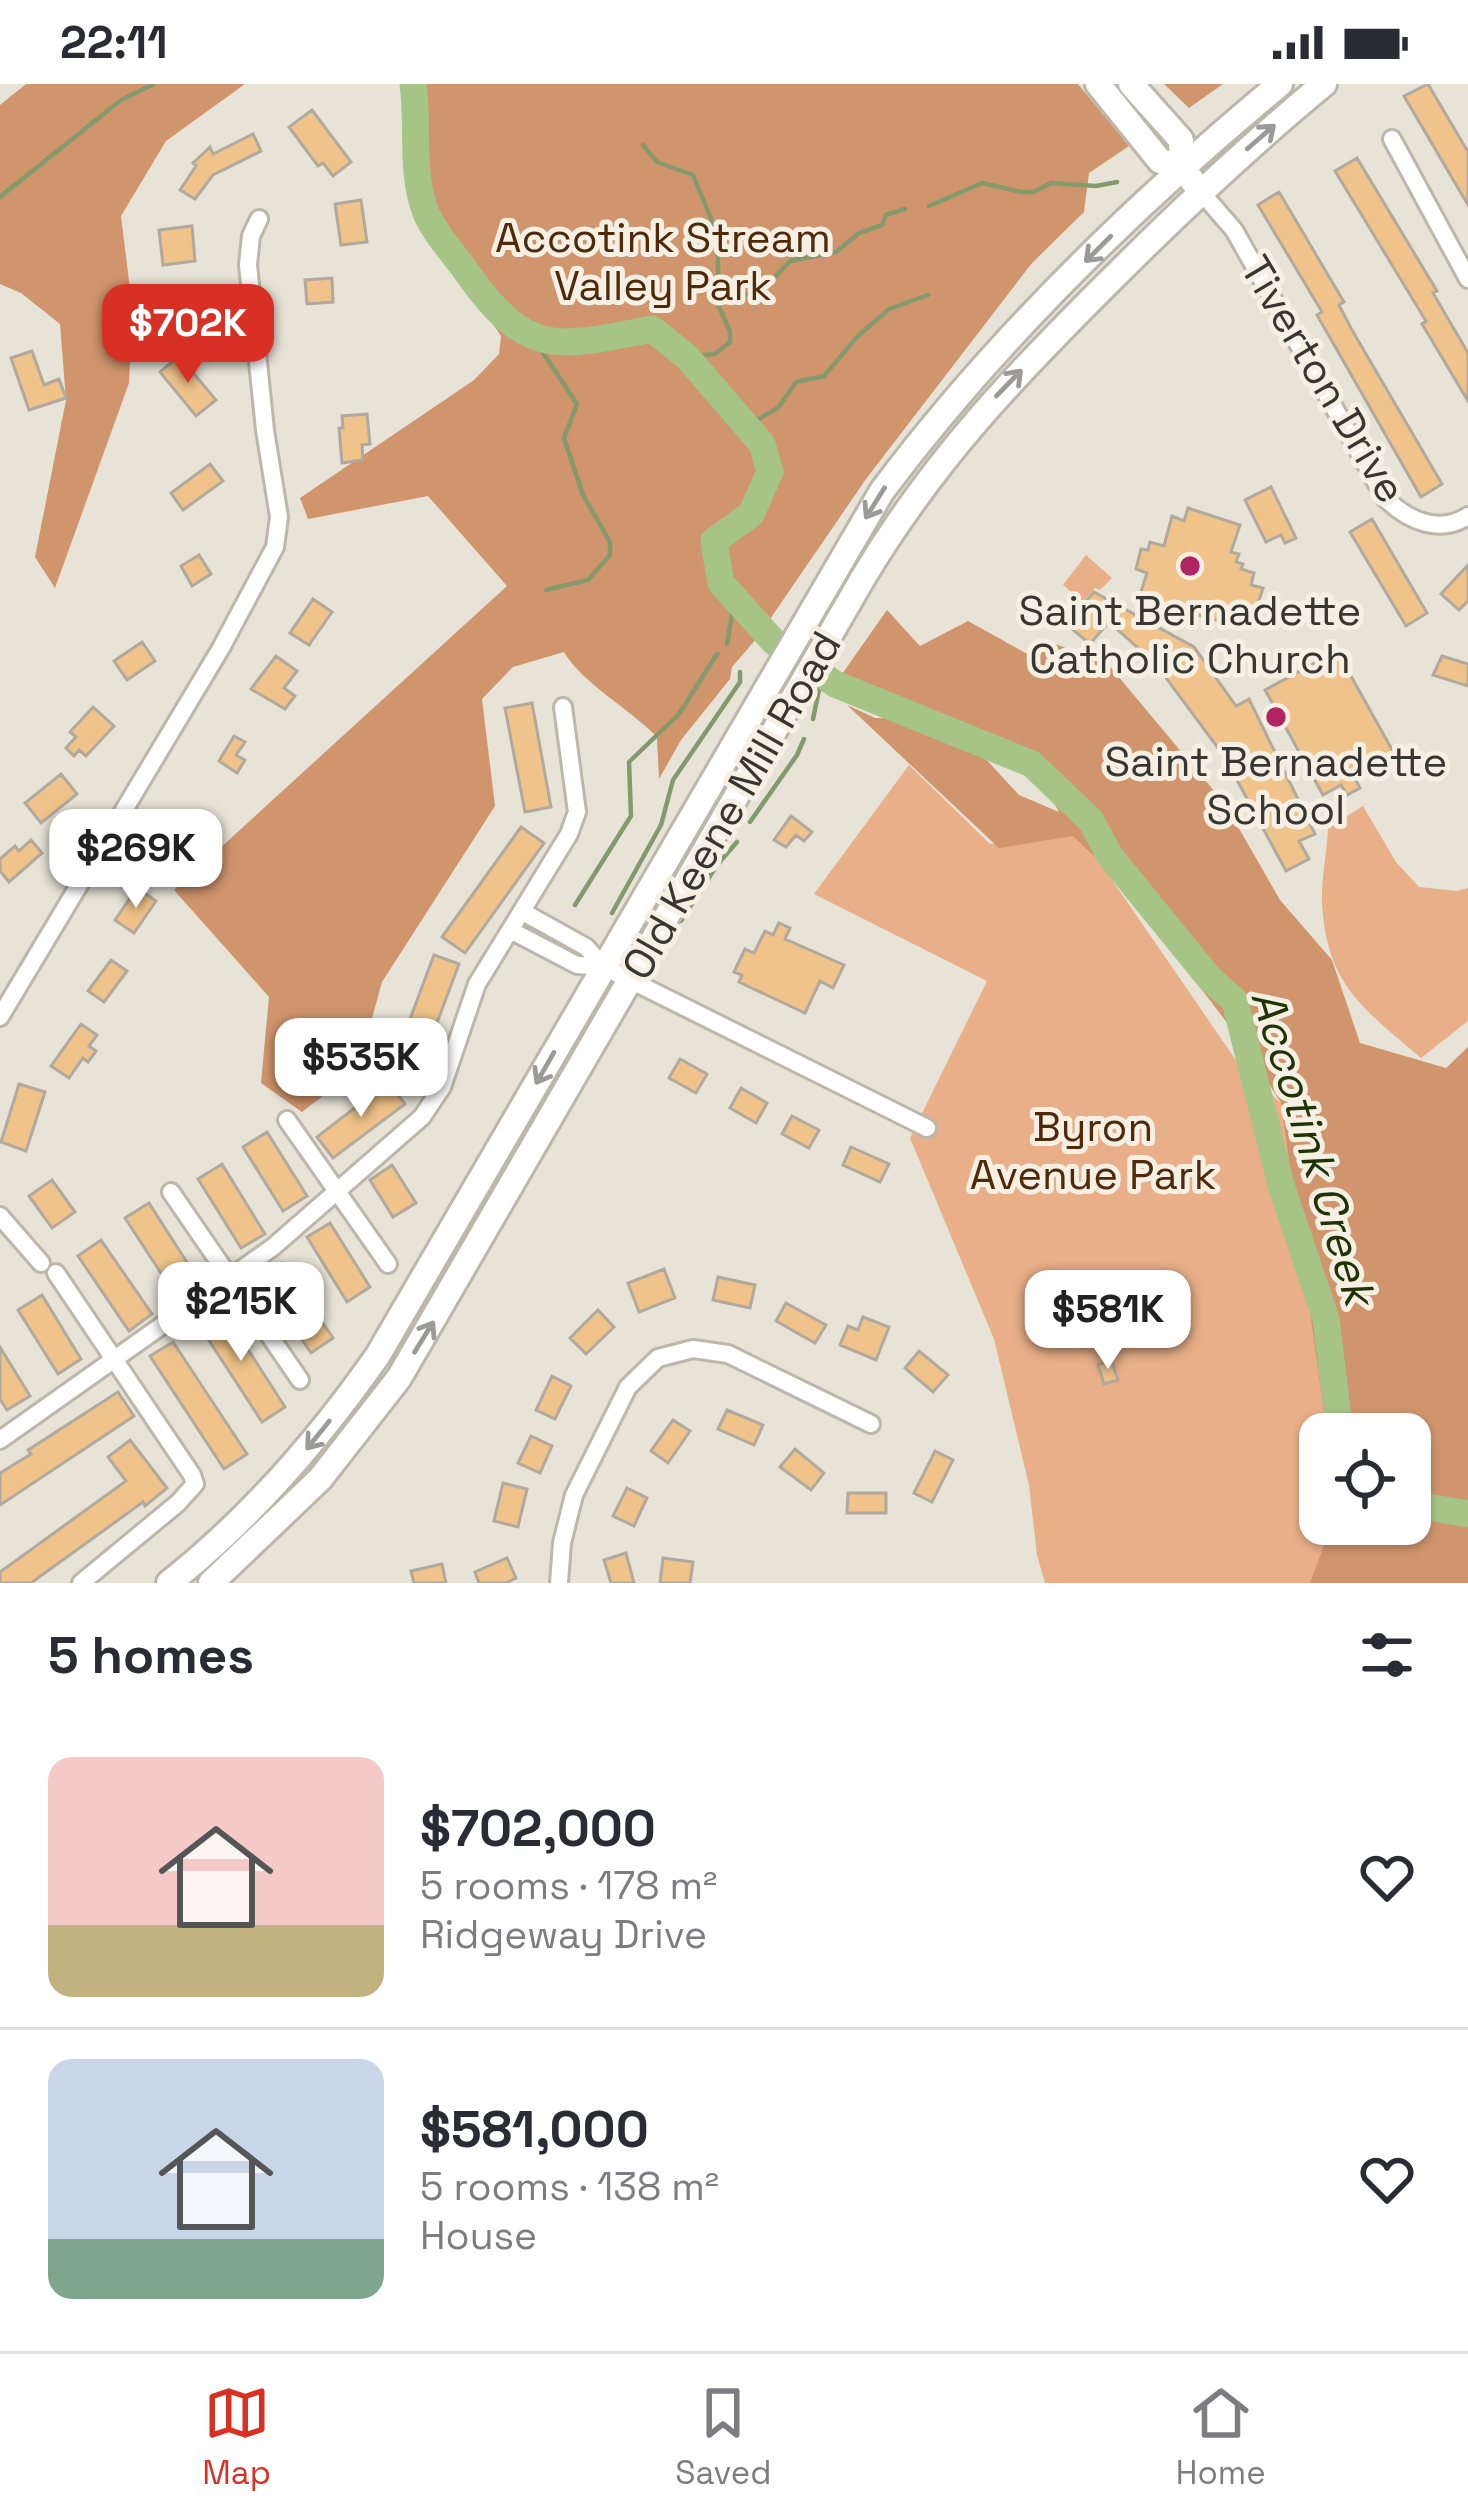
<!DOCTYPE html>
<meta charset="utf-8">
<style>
:root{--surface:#fff;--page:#f7f7f7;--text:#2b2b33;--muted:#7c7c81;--line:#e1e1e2;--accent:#d93025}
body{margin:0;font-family:"Space Grotesk",sans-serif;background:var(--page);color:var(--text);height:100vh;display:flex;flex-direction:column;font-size:45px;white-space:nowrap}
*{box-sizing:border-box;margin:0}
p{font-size:39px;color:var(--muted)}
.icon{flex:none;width:66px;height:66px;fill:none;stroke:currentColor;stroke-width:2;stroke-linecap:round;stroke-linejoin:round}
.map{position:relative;height:1499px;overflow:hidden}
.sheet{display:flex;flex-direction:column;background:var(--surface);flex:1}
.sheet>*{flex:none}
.buttons{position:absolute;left:1299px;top:1329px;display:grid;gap:24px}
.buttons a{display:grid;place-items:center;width:132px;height:132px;border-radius:24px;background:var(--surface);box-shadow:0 3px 9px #0004;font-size:60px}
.price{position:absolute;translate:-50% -102px;padding:0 27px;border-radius:24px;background:#fff;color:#222;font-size:39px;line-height:78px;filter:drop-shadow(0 3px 6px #0008)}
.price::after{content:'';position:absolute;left:50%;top:72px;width:36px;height:27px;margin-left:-18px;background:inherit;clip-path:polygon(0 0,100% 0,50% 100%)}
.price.selected{background:var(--accent);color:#fff}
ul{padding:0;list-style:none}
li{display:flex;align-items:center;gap:36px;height:300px;padding:0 48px}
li+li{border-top:3px solid var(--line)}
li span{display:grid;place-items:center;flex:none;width:336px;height:240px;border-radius:24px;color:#555}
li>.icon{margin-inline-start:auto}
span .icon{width:144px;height:144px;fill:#fffc;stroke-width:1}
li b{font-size:51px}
h2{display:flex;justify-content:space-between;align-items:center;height:144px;padding:0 48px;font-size:51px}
.status{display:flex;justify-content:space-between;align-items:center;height:84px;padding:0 60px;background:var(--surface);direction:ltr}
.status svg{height:33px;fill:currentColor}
.tabs{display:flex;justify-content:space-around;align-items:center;height:168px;border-top:3px solid var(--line);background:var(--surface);font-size:33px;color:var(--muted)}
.tabs a{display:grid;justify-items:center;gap:6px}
.tabs .selected{color:var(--accent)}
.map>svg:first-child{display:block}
.green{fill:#e8af88}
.forest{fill:#d0956c;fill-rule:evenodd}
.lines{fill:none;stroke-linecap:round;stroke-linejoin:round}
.stream{stroke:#84996c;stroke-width:4.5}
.river{stroke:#a5c486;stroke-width:27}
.building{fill:#efc389;stroke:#b2a99e;stroke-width:3}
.street-casing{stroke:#bbb7aa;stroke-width:22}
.secondary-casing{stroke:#bbb7aa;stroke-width:30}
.primary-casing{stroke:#bbb7aa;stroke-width:30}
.street{stroke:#fff;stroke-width:16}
.secondary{stroke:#fff;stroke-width:24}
.primary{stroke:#fff;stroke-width:24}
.oneway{stroke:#9c9a98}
.poi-dot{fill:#b12662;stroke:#f5f0e3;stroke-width:4.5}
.labels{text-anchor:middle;stroke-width:10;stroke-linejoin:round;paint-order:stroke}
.park-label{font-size:42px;fill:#502909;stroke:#f5f0e3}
.street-label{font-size:42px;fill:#383631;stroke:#f5f0e3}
.poi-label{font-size:42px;fill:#383631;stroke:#f5f0e3}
.water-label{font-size:45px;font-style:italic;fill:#203305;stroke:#f5f0e3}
</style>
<div class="status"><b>22:11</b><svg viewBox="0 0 49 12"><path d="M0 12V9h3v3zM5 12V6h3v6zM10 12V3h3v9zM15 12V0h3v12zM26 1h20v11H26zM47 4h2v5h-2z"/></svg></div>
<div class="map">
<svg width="1468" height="1499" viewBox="0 0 1468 1499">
<rect width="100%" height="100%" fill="#e7e3d6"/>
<path class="green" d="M1086,471L1112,494L1100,506L1095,504L1083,518L1063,501Z
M909,681L990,760L1077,745L1240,982L1281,1019L1376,1350H1320V1440H1410L1468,1499H1045L1037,1471L1029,1401L994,1255L910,1054L987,897L814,810Z
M1363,722L1396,778L1419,803L1457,807L1468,804V937L1421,974C1364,925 1327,902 1322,820C1321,795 1327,769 1328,744Z"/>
<path class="forest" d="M26,0H245L166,57L121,132L132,221L129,299L55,504L35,473L66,316L60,240L21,209L0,200V21Z
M402,0H1078L1129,62L1089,89L1084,128L1032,179L866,395L757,554L732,583L730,595L681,656L659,695L657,653C629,624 583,600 564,568L513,583L482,615L495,722L382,898L358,985L302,1028L261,999L269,913L174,806L507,502L428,412L308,435L300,414L474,296L499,270L501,252L414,123Z
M1164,0H1223L1189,24Z
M887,526L920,562L968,537L1038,576L1047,557L1107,579L1225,720L1280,816L1332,876L1360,959L1446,984L1468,963V1499H1310L1332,1440H1410V1350H1327L1281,1019L1246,964L1119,796L1073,752L999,764L847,621L875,634L909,635L835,600ZM960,647L1032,680L1059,728L1019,711Z"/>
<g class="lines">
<path class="stream" d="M643,61L657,78L693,91L717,149L719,223L730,247V258L715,270L687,273
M0,113L121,16L154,0
M929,122L982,99L1021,108H1034L1051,99L1096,102L1117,98
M719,223L722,218L764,205L790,177L836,168L859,149L882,141L886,131L905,125
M534,255L577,320L564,354L583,411L610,458V471L588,496L546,506
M746,342L778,324L796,298L824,292L858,252L889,225L928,211
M727,560L735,514
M813,635L822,591
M750,738L797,671L804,655
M575,821L631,732L629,678L679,630L717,570
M612,829L661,741L673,696L740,598V588
M681,837L717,781L737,758"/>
<path class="river" d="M413,0C419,42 410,88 426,129C435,150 455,171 468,190C528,275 558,263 652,245L687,273L762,360L770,388L751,430L714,457L721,499L774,558L835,600L1032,680L1091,737L1110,772L1210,895L1235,917L1281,1101L1326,1235L1340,1350
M1410,1420L1468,1430"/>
</g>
<path class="building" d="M1428,0L1468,68V121L1404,12Z
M312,26L351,78L333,92L323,79L318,82L289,43Z
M253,50L261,67L213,91L195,115L180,106L196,82L193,79L210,63L213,70Z
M1357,74L1437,207L1433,209L1468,269V317L1422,240L1426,237L1335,87Z
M1279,108L1344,218L1339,221L1352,246L1442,400L1421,413L1317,231L1322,228L1258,121Z
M361,116L367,158L341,161L335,120Z
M192,142L195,177L163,181L159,146Z
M332,194L333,218L307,220L305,196Z
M197,204L205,241L181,246L173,209Z
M32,267L44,301L59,295L66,314L29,326L11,274Z
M179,272L216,316L196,332L160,288Z
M367,330L370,360L362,361L363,376L342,379L339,344H343L342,332Z
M210,380L223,397L183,426L171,409Z
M1271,403L1296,454L1285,459L1281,451L1266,458L1245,416Z
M1188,424L1240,441L1231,468L1239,470L1236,478L1243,480L1241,485L1254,489L1251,501L1263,504L1254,531L1230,525L1226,539L1139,514L1147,489L1136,485L1141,465L1148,466L1150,458L1164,462L1172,432L1184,437Z
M1372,435L1427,529L1406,542L1350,448Z
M199,471L211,490L192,502L181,482Z
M1468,481V517L1459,526L1441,510Z
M1094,508L1194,563L1236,622L1249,615L1315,750L1299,757L1309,775L1286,787L1224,672L1161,587L1135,569L1139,565L1109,538L1090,560L1066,540Z
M313,515L332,528L309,561L290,549Z
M142,558L155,577L127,596L114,577Z
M1337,567L1395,671L1355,694L1360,704L1347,711L1341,701L1323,711L1265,606Z
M276,572L297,587L284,604L295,612L285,625L251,605Z
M1442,572L1468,580V602L1433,591Z
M532,619L551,723L525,728L505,624Z
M93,623L114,642L86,672L79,666L74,672L66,664L76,653L70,648Z
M234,652L245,658L236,671L245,676L237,689L219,677Z
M61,690L77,710L41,739L25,719Z
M791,732L812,748L804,757L796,751L786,763L774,756Z
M184,737L203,749L183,777L165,764Z
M521,743L544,759L465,869L442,853Z
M31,756L42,769L9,798L0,787V775L15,762L19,767Z
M137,804L156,817L134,849L115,836Z
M779,839L790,844L785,855L844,881L833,904L820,897L805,929L739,898L742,891L734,888L745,865L754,869L765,847L773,851Z
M434,871L459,880L417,992L392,983Z
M111,876L127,887L104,918L88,907Z
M81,940L97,951L89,962L96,967L88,978L83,974L69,994L51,982Z
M680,975L707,990L696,1009L669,994Z
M388,998L405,1020L333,1074L317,1053Z
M19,1000L45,1008L26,1067L1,1058Z
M741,1004L767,1019L756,1039L730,1024Z
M792,1032L819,1046L809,1064L782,1050Z
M267,1048L307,1112L283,1127L243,1063Z
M851,1063L889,1080L880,1098L843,1081Z
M222,1080L265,1150L241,1164L198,1095Z
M392,1081L416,1119L393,1133L370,1096Z
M52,1096L75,1128L52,1144L29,1112Z
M149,1119L197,1194L174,1209L125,1134Z
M330,1139L370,1203L347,1218L307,1153Z
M101,1156L152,1230L129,1247L78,1172Z
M282,1179L333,1254L311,1269L260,1194Z
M664,1185L675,1214L639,1228L628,1199Z
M718,1193L755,1201L750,1224L713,1216Z
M42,1211L81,1275L58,1290L18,1226Z
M786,1219L826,1241L815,1259L776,1237Z
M220,1222L285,1323L262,1338L197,1238Z
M598,1226L614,1243L586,1270L570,1254Z
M863,1233L889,1243L876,1276L840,1261L848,1242L858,1246Z
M173,1258L247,1370L224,1385L150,1272Z
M0,1263L30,1312L7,1326L0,1315Z
M919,1267L948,1291L933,1308L905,1284Z
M1111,1276L1118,1296L1104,1300L1098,1281Z
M552,1292L571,1302L555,1335L536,1326Z
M118,1308L134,1332L0,1421V1389L31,1370L28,1366Z
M727,1326L763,1341L754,1361L718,1345Z
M673,1336L690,1347L668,1379L651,1367Z
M531,1352L552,1362L540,1389L518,1379Z
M130,1356L167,1404L145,1422L143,1418L31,1499H0V1488L126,1397L108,1373Z
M795,1365L824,1389L811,1406L780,1383Z
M935,1367L953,1376L932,1418L914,1409Z
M503,1399L527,1405L518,1443L494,1437Z
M627,1404L647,1414L634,1442L613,1432Z
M848,1409H886V1429H847Z
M626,1469L634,1499H611L604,1476Z
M507,1474L516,1494L506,1499H479L475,1488Z
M663,1474L693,1478L690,1499H660Z
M442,1480L446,1499H414L411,1487Z"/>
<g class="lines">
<defs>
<path id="street" d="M1392,55L1468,195
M1201,108L1234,146L1385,414C1407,436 1439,451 1468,432
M523,828L586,863L604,883
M512,847L577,881L604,883L927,1044
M0,933L221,564L275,463L279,433L265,346L248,181L251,152L259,135
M287,1036L388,1180
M171,1108L300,1296
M0,1132L41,1179
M56,1189L192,1391L195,1400L178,1419L81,1499
M0,1356L273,1163L422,1033L442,1003L477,900L569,750L577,728L563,623
M559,1499L562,1459L574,1411L628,1303L658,1274L693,1265L728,1270L871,1340"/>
<path id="secondary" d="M1098,0L1160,77L1182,83
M1131,0L1181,56L1182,83L1201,108"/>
<path id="primary" d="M169,1499C251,1434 318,1357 378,1271L882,407C996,255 1134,121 1280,0
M211,1499L320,1395L399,1294L863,494C934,375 1017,289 1115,192C1182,125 1251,60 1324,0"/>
</defs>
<use href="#street" class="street-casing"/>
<use href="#secondary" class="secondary-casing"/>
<use href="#primary" class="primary-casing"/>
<use href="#street" class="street"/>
<use href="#secondary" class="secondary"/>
<use href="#primary" class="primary"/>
</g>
<defs><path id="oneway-shaft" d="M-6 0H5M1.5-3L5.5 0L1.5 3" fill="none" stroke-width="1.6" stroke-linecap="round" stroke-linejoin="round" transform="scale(3)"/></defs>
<g class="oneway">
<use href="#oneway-shaft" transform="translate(1261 53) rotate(-41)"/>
<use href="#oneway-shaft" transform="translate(1098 165) rotate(135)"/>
<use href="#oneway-shaft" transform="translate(1009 299) rotate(-46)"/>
<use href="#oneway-shaft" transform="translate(875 419) rotate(122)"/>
<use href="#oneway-shaft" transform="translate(545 984) rotate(120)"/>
<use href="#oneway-shaft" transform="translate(424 1253) rotate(-58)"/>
<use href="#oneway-shaft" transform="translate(318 1351) rotate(129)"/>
</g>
<g class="poi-dot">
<circle cx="1190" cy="482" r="12"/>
<circle cx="1276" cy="633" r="12"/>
</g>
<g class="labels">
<g class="park-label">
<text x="663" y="168">Accotink Stream<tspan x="663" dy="48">Valley Park</tspan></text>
<text x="1093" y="1057">Byron<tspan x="1093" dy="48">Avenue Park</tspan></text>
</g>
<g class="street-label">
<text transform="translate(1324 295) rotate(59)" y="15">Tiverton Drive</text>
<text transform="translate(731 721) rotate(-60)" y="15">Old Keene Mill Road</text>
</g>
<g class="poi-label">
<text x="1190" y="541">Saint Bernadette<tspan x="1190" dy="48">Catholic Church</tspan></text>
<text x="1276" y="692">Saint Bernadette<tspan x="1276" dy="48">School</tspan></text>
</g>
<g class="water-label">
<text transform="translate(1314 1063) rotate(73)" y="16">Accotink Creek</text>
</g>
</g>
</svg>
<div class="buttons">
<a><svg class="icon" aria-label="locate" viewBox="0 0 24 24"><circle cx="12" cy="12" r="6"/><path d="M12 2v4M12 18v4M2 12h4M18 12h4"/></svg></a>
</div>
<b class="price selected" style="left:188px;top:302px">$702K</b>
<b class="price" style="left:136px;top:827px">$269K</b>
<b class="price" style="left:361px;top:1036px">$535K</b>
<b class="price" style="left:241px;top:1280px">$215K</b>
<b class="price" style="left:1108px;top:1288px">$581K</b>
</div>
<section class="sheet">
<h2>5 homes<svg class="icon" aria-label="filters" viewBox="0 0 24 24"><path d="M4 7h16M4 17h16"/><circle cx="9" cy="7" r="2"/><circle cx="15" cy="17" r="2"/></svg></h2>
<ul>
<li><span style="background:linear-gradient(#f6c9c9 70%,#c2b280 0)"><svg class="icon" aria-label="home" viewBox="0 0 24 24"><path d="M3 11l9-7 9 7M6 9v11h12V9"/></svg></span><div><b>$702,000</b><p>5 rooms · 178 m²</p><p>Ridgeway Drive</p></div><svg class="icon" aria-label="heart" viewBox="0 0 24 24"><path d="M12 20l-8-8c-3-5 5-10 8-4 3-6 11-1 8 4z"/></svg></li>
<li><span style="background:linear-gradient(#c9d6e8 75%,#7fa58c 0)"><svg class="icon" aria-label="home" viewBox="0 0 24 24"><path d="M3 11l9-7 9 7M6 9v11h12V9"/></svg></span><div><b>$581,000</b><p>5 rooms · 138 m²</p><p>House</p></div><svg class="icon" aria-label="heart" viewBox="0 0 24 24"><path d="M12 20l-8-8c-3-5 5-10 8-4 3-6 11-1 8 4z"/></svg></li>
</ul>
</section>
<nav class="tabs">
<a class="selected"><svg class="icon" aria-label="map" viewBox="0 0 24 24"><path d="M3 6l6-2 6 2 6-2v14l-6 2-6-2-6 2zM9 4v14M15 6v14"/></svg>Map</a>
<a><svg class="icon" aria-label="saved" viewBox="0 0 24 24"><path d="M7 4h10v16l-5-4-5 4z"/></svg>Saved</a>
<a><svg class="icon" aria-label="home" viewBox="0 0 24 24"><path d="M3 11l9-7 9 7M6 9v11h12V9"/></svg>Home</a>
</nav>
